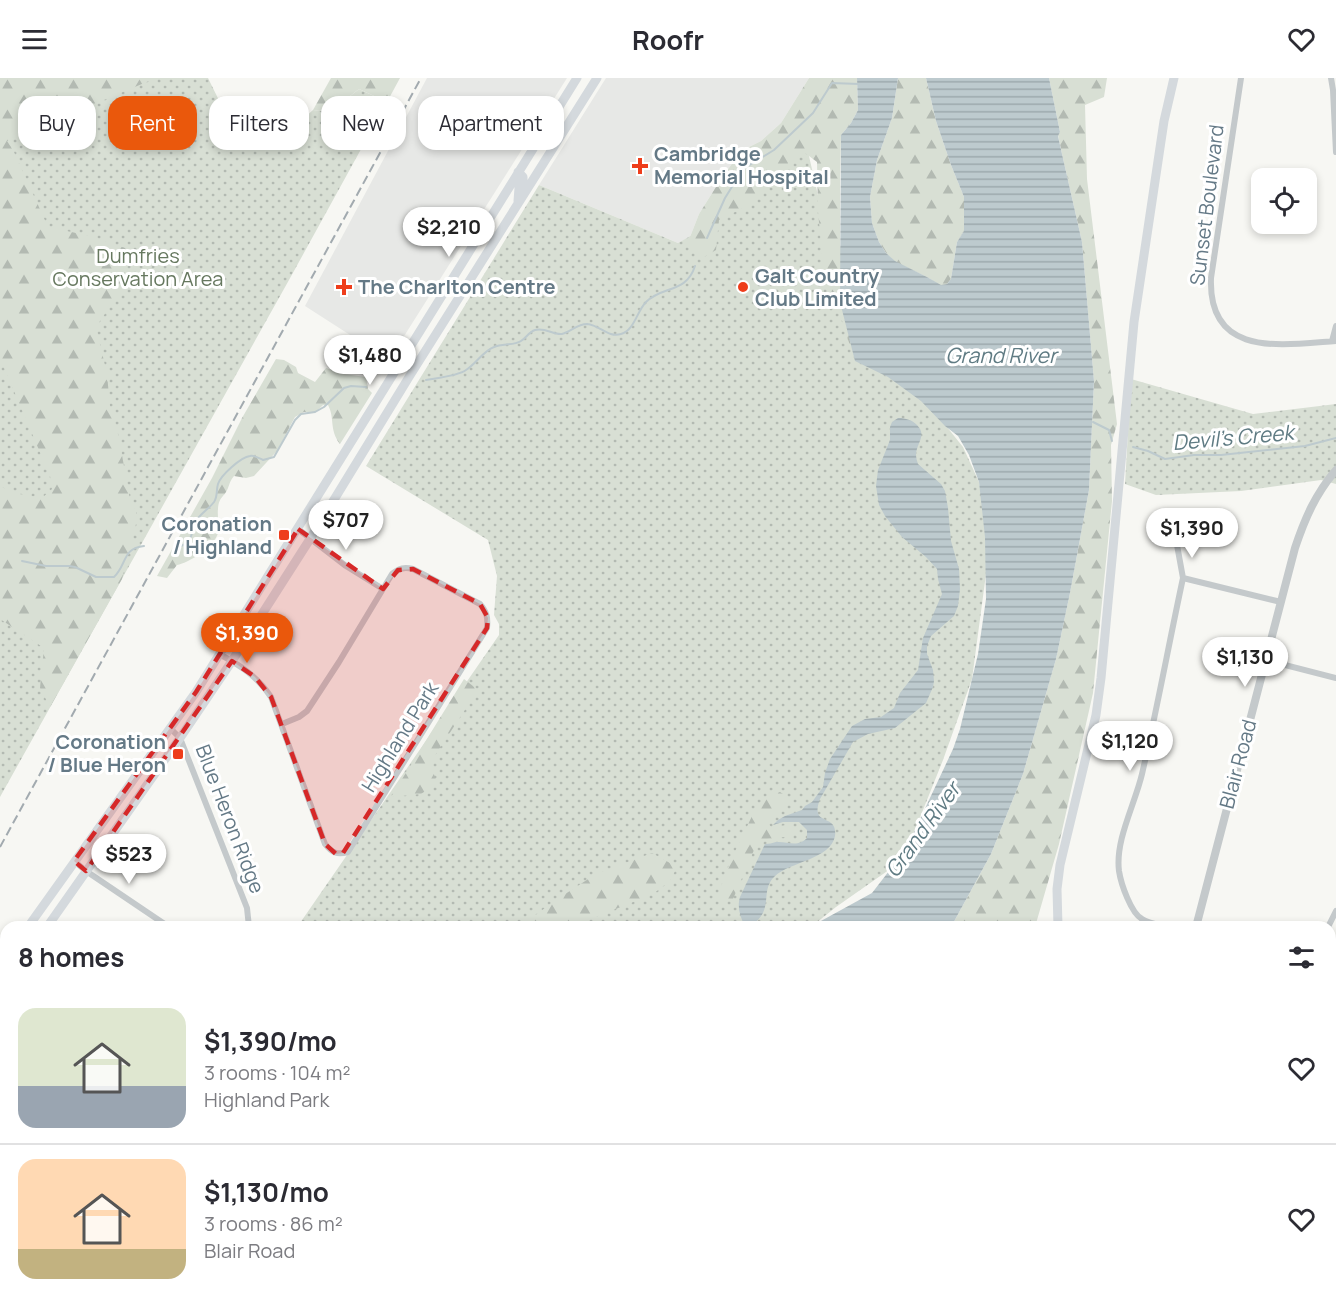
<!DOCTYPE html>
<meta charset="utf-8">
<style>
:root{--surface:#fff;--page:#f2f2f3;--text:#2b2b33;--muted:#7c7c81;--line:#e1e1e2;--accent:#ea580c}
body{margin:0;font-family:Manrope,sans-serif;background:var(--page);color:var(--text);height:100vh;display:flex;flex-direction:column;font-size:22px;white-space:nowrap}
*{box-sizing:border-box;margin:0}
p{font-size:20px;color:var(--muted)}
.icon{flex:none;width:33px;height:33px;fill:none;stroke:currentColor;stroke-width:2;stroke-linecap:round;stroke-linejoin:round}
.map{position:relative;flex:1;overflow:hidden}
.side{position:absolute;left:0px;top:843px;width:1336px;height:384px;display:flex;flex-direction:column;background:var(--surface);border-radius:18px 18px 0 0;box-shadow:0 3px 9px #0003}
.side>*{flex:none}
.top-card{position:absolute;left:18px;top:18px;width:600px;height:54px;display:flex;gap:12px}
.fabs{position:absolute;left:1251px;top:90px;display:grid;gap:12px}
.fabs a{display:grid;place-items:center;width:66px;height:66px;border-radius:12px;background:var(--surface);box-shadow:0 3px 9px #0003;font-size:30px}
.price{position:absolute;translate:-50% -51px;padding:0 14px;border-radius:21px;background:#fff;color:#222;font-size:20px;line-height:39px;filter:drop-shadow(0 2px 3px #0008)}
.price::after{content:'';position:absolute;left:50%;top:36px;width:18px;height:14px;margin-left:-9px;background:inherit;clip-path:polygon(0 0,100% 0,50% 100%)}
.price.selected{background:var(--accent);color:#fff}
ul{padding:0;list-style:none}
li{display:flex;align-items:center;gap:18px;height:150px;padding:0 18px}
li+li{border-top:2px solid var(--line)}
li span{display:grid;place-items:center;flex:none;width:168px;height:120px;border-radius:18px;color:#555}
li>.icon{margin-inline-start:auto}
span .icon{width:72px;height:72px;fill:#fffc;stroke-width:1}
li b{font-size:26px}
h2{display:flex;justify-content:space-between;align-items:center;height:72px;padding:0 18px;font-size:26px}
.tag{padding:0 21px;border-radius:18px;background:var(--surface);box-shadow:0 3px 9px #0003;font-size:21px;line-height:54px}
.tag.selected{background:var(--accent);color:#fff}
header{display:flex;justify-content:space-between;align-items:center;height:78px;padding:0 18px;background:var(--surface);font-size:27px;font-weight:700}
.map>svg:first-child{display:block}
.built{fill:#e7e8e6}
.grass{fill:url(#grass-dots)}
.forest{fill:url(#forest-firs)}
.water{fill:url(#water-rules)}
.lines{fill:none;stroke-linecap:round;stroke-linejoin:round}
.stream{stroke:#bdcace;stroke-width:2}
.minor{stroke:#c4c9cb;stroke-width:6}
.tertiary{stroke:#c4c9cb;stroke-width:8}
.secondary{stroke:#d4d9dd;stroke-width:9}
.rail{stroke:#a2aaaf;stroke-width:2;stroke-dasharray:9 4.5;stroke-linecap:butt}
.marked{fill:#d62828;fill-opacity:0.2;stroke:#d62828;stroke-width:4.5;stroke-dasharray:12 8;stroke-linejoin:round}
.poi-dot{fill:#ee3d1b;stroke:#fff;stroke-width:2}
.labels{text-anchor:middle;stroke-width:6;stroke-linejoin:round;paint-order:stroke}
.poi-label{font-size:20px;font-weight:bold;fill:#647986;stroke:#fff;text-anchor:start}
.street-label{font-size:20px;fill:#647986;stroke:#fff}
.park-label{font-size:20px;fill:#66785f;stroke:#fff}
.water-label{font-size:21px;font-style:italic;fill:#5f7b83;stroke:#fff}
</style>
<header><svg class="icon" aria-label="menu" viewBox="0 0 24 24"><path d="M4 6h16M4 12h16M4 18h16"/></svg>Roofr<svg class="icon" aria-label="heart" viewBox="0 0 24 24"><path d="M12 20l-8-8c-3-5 5-10 8-4 3-6 11-1 8 4z"/></svg></header>
<div class="map">
<svg width="1336" height="1227" viewBox="0 0 1336 1227">
<defs>
<pattern id="grass-dots" width="8" height="8" patternUnits="userSpaceOnUse" patternTransform="scale(1.5)"><rect width="8" height="8" fill="#d8dfd4"/><path d="M2 2h.1M6 6h.1" fill="none" stroke="#b3bab2" stroke-width="1.8" stroke-linecap="round"/></pattern>
<pattern id="forest-firs" width="22" height="20" patternUnits="userSpaceOnUse" patternTransform="scale(1.5)"><rect width="22" height="20" fill="#d8dfd4"/><path d="M5 1l3.5 6h-7zM16 11l3.5 6h-7z" fill="#b3bab2"/></pattern>
<pattern id="water-rules" width="6" height="5" patternUnits="userSpaceOnUse" patternTransform="scale(1.5)"><rect width="6" height="5" fill="#bdcace"/><path d="M0 2.5h6" fill="none" stroke="#9da9ad"/></pattern>
</defs>
<rect width="100%" height="100%" fill="#f7f7f3"/>
<path class="built" d="M427,0H567L389,282L305,228Z
M606,0H809L781,45L761,63L741,73L719,104L699,136L690,159L678,165L539,107Z"/>
<path class="grass" d="M0,0H208L237,59L284,58L313,32L330,34L359,11L387,24L289,202L0,719Z
M806,65L822,135L918,313L963,369L979,404L990,466L972,601L943,682L903,782L836,829L811,849H301L300,845L499,557V546L494,537L497,498L488,462L366,388L539,107L678,165L719,142Z
M1131,301L1253,336L1336,326V406L1321,402L1241,413L1156,417L1125,406Z
M239,1221H1237L1239,1227H234Z"/>
<path class="forest" d="M0,0H156L7,63L14,74L48,149L90,158L128,171L121,212L96,249L107,296L110,329L118,355L131,427L136,433V446L122,501L50,629L40,610L44,570L0,541V408L14,415L42,420L52,411L50,398L0,280Z
M331,0H400L387,24L359,11L330,34L313,32Z
M809,0H857L858,32L851,45L841,57L840,100V224L855,283L835,221L823,196L820,154L818,134L817,84L801,72L747,128L719,142L716,172L704,179L691,172L690,159L699,136L719,104L741,73L761,63L781,45Z
M898,0H926L936,43L951,87L964,119V153L957,164L951,201L947,206L941,208L927,199L895,184L886,175L879,164L872,145L870,119L877,82L892,40Z
M1049,0H1107L1104,19L1085,27L1087,101L1117,346L1111,367L1112,423L1093,615L1059,766L1035,849H951L991,776L1023,696L1056,581L1070,515L1089,412L1094,303L1082,164L1062,76L1058,57L1060,54Z
M276,281L284,282L296,289L298,295L315,304L326,290L344,296L366,299L368,311L372,315L340,366C329,352 335,340 328,327H323L315,335L304,334L295,339L277,373L254,398L246,400L234,398C230,403 230,405 228,410C224,420 219,418 218,431C217,439 220,448 218,455C215,468 189,485 177,487L167,500L157,498L212,400L242,340Z
M464,601L478,612L430,685L437,705L421,716L391,719Z
M780,714L786,718L787,729L774,736L767,744L771,749L787,747L795,750L794,754L785,759L767,761L754,772L733,821L724,825L717,823L719,813L730,784L753,736L765,719Z
M652,775L677,789L670,803L653,816L571,849H519L556,822L596,796Z
M6,1167V1221H9L2,1227H0V1171Z
M149,1221H188L183,1227H143Z
M429,1221H707L708,1227H412Z
M844,1221H967L973,1227H849Z
M1115,1221H1236L1239,1227H1114Z"/>
<path class="water" d="M857,0H898L892,40L877,82L870,119L872,145L879,164L886,175L895,183L927,199L941,207L947,206L951,201L957,164L964,153V119L951,87L936,43L926,0H1049L1060,54L1058,58L1062,76L1082,164L1094,303L1089,412L1070,515L1056,581L1023,696L991,776L951,849H810L872,815L906,771L953,671L960,651L978,576L986,521L985,459L979,404L969,377L958,358L945,348L921,323L888,299L855,283L840,224L841,57L851,45L858,32Z
M898,340C906,340 912,342 917,347C927,357 917,365 916,376C916,380 917,383 918,386L941,406L945,413L948,430L951,463L959,491L960,511L958,528L954,538L931,558L927,568V576L933,592L934,603L933,609L926,625L895,650L868,656L853,664L820,721C809,750 838,734 835,758C831,781 790,784 775,798C758,814 777,833 748,849L744,847C740,837 737,830 740,819L765,766C769,766 772,765 776,764C788,763 797,770 807,760V752L799,744H783L773,747L778,742L785,738L802,732L805,728L812,724L823,709L825,695L830,681L852,648L865,641L881,639L894,630L900,615L918,592L923,560L942,516L938,501L937,491L926,479L902,459L885,438L879,427L876,408L878,392L890,362V349L892,344Z
M9,1221H75L71,1227H2Z
M106,1221H149L143,1227H101Z
M188,1221H239L234,1227H183Z"/>
<g class="lines">
<path class="stream" d="M707,160L725,120L743,91L774,72L793,54L813,35L832,5L859,6
M426,302C437,300 458,298 466,292C476,286 483,273 494,269C502,265 513,268 521,263C526,260 529,254 535,252C545,249 553,257 562,256C571,254 577,246 587,246C600,247 608,260 621,256C634,253 637,233 646,224C663,207 686,216 695,188
M1093,344L1109,352L1112,363
M1133,369L1148,373L1165,381L1194,377H1221L1305,368L1336,360
M181,468C193,463 191,455 195,445C199,436 208,432 214,424C218,418 216,412 218,406C221,397 241,379 250,378C254,377 259,380 263,382L274,379L295,342L301,336L315,334L324,329L344,310L351,308L366,309
M22,483L46,488H69L75,489L96,499H114C127,487 122,470 144,468
M562,1227L574,1221"/>
<path class="minor" d="M1241,0L1211,200C1208,280 1281,267 1336,263
M1331,0L1333,12L1336,74
M1332,263L1336,248
M298,451L346,488L383,511
M1183,500L1281,524
M219,576C240,587 258,599 271,619L325,766C332,775 337,777 348,774L487,550C488,540 487,534 480,526L413,491C404,489 400,490 392,496L339,584L307,633L299,639L282,646
M1266,582L1336,600
M170,650L180,660L247,830L249,849
M74,783L86,793L169,849
M1168,849C1160,847 1150,846 1142,841C1131,835 1121,806 1119,793C1115,762 1135,726 1142,696C1157,631 1169,565 1183,500L1177,467
M1328,849L1336,833
M1330,906L1336,908
M0,948L6,952
M0,1058L6,1062
M0,1109L6,1107
M1330,1137L1336,1131
M1298,1221L1301,1227"/>
<path class="tertiary" d="M1196,849L1295,470C1305,440 1316,415 1336,392"/>
<path class="secondary" d="M518,123L519,110L523,102V99L518,94
M28,849L196,614L577,0
M47,849L180,660L232,583L310,461L409,299L597,0
M1058,849L1057,811L1060,787L1096,637L1101,600L1134,244L1164,43L1174,0
M0,890L6,881
M0,916L6,908
M1101,1227L1103,1221"/>
<path class="rail" d="M0,769L421,0"/>
</g>
<path class="marked" d="M298,451L383,511L398,492L413,491L480,526L488,540L487,550L343,775L336,776L325,766L271,619L255,599L232,583L86,793L74,783L196,614Z"/>
<g class="poi-dot">
<path d="M637 79h6v6h6v6h-6v6h-6v-6h-6v-6h6z"/>
<path d="M341 200h6v6h6v6h-6v6h-6v-6h-6v-6h6z"/>
<circle cx="743" cy="209" r="6"/>
<rect x="278" y="451" width="12" height="12" rx="3"/>
<rect x="172" y="670" width="12" height="12" rx="3"/>
</g>
<g class="labels">
<g class="poi-label">
<text x="654" y="83">Cambridge<tspan x="654" dy="23">Memorial Hospital</tspan></text>
<text x="755" y="205">Galt Country<tspan x="755" dy="23">Club Limited</tspan></text>
<text x="358" y="216">The Charlton Centre</text>
<text x="272" y="453" text-anchor="end">Coronation<tspan x="272" dy="23">/ Highland</tspan></text>
<text x="166" y="671" text-anchor="end">Coronation<tspan x="166" dy="23">/ Blue Heron</tspan></text>
</g>
<g class="street-label">
<text transform="translate(1207 127) rotate(-83)" y="7">Sunset Boulevard</text>
<text transform="translate(400 659) rotate(-58)" y="7">Highland Park</text>
<text transform="translate(1238 686) rotate(-75)" y="7">Blair Road</text>
<text transform="translate(230 741) rotate(69)" y="7">Blue Heron Ridge</text>
</g>
<g class="park-label">
<text x="138" y="185">Dumfries<tspan x="138" dy="23">Conservation Area</tspan></text>
</g>
<g class="water-label">
<text x="1001" y="285">Grand River</text>
<text transform="translate(1233 360) rotate(-5)" y="7">Devil's Creek</text>
<text transform="translate(923 752) rotate(-54)" y="7">Grand River</text>
</g>
</g>
</svg>
<div class="fabs">
<a><svg class="icon" aria-label="locate" viewBox="0 0 24 24"><circle cx="12" cy="12" r="6"/><path d="M12 2v4M12 18v4M2 12h4M18 12h4"/></svg></a>
</div>
<b class="price" style="left:449px;top:180px">$2,210</b>
<b class="price" style="left:370px;top:308px">$1,480</b>
<b class="price" style="left:346px;top:473px">$707</b>
<b class="price" style="left:1192px;top:481px">$1,390</b>
<b class="price selected" style="left:247px;top:586px">$1,390</b>
<b class="price" style="left:1245px;top:610px">$1,130</b>
<b class="price" style="left:1130px;top:694px">$1,120</b>
<b class="price" style="left:129px;top:807px">$523</b>
<div class="top-card">
<a class="tag">Buy</a>
<a class="tag selected">Rent</a>
<a class="tag">Filters</a>
<a class="tag">New</a>
<a class="tag">Apartment</a>
</div>
<section class="side">
<h2>8 homes<svg class="icon" aria-label="filters" viewBox="0 0 24 24"><path d="M4 7h16M4 17h16"/><circle cx="9" cy="7" r="2"/><circle cx="15" cy="17" r="2"/></svg></h2>
<ul>
<li><span style="background:linear-gradient(#dfe7d0 65%,#9aa5b1 0)"><svg class="icon" aria-label="home" viewBox="0 0 24 24"><path d="M3 11l9-7 9 7M6 9v11h12V9"/></svg></span><div><b>$1,390/mo</b><p>3 rooms · 104 m²</p><p>Highland Park</p></div><svg class="icon" aria-label="heart" viewBox="0 0 24 24"><path d="M12 20l-8-8c-3-5 5-10 8-4 3-6 11-1 8 4z"/></svg></li>
<li><span style="background:linear-gradient(#ffd9b3 75%,#c2b280 0)"><svg class="icon" aria-label="home" viewBox="0 0 24 24"><path d="M3 11l9-7 9 7M6 9v11h12V9"/></svg></span><div><b>$1,130/mo</b><p>3 rooms · 86 m²</p><p>Blair Road</p></div><svg class="icon" aria-label="heart" viewBox="0 0 24 24"><path d="M12 20l-8-8c-3-5 5-10 8-4 3-6 11-1 8 4z"/></svg></li>
</ul>
</section>
</div>
